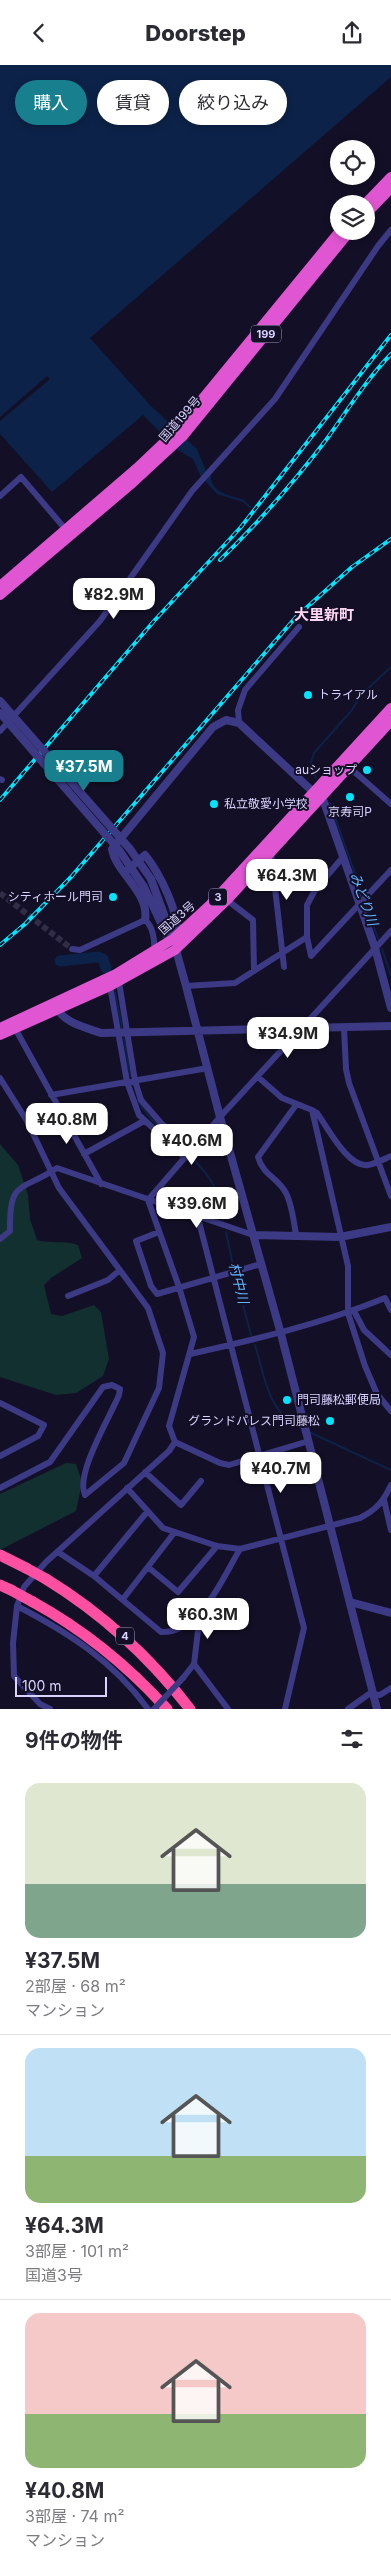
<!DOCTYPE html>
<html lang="ja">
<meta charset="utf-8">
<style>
:root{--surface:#fff;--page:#f2f2f3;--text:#2b2b33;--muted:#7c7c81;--line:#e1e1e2;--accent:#187f8f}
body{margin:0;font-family:Inter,"Noto Sans JP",sans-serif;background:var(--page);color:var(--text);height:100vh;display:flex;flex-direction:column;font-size:19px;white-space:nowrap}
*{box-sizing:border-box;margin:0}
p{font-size:16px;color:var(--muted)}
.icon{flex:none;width:28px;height:28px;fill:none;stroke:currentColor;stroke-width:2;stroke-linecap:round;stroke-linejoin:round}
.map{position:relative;height:1644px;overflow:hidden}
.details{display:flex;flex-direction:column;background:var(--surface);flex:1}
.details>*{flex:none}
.banner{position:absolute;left:15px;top:15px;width:361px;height:45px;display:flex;gap:10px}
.fabs{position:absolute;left:330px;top:75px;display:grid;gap:10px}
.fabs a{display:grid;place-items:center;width:45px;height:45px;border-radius:50%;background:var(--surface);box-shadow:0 2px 8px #0003;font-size:25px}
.scale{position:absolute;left:15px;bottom:12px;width:92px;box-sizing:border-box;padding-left:5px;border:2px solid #d9d4ff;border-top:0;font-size:14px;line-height:18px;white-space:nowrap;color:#d9d4ff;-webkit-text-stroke:4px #130f26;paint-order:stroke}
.price{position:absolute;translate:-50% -42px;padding:0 11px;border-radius:10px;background:#fff;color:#222;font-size:16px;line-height:32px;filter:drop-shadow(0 1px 2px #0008)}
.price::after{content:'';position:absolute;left:50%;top:30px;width:15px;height:11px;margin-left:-8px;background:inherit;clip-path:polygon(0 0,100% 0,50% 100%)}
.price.current{background:var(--accent);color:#fff}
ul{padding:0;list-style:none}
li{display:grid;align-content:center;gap:10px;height:265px;padding:0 25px}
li+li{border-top:1px solid var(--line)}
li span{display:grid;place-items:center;height:155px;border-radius:15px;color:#555}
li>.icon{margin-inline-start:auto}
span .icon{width:90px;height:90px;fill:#fffc;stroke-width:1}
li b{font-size:21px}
h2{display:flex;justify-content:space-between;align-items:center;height:60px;padding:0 25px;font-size:21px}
.pill{padding:0 18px;border-radius:22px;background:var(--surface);box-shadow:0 2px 8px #0003;font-size:18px;line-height:45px}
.pill.current{background:var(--accent);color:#fff}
header{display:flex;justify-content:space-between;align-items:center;height:65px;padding:0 25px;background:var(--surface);font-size:22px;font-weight:800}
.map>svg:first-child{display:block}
.green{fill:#12302f}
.water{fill:#0c2248}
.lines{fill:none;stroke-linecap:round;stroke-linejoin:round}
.stream{stroke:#0c2248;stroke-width:2}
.river{stroke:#0c2248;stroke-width:11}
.minor-tunnel{stroke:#312d47;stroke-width:6;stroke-dasharray:6 3;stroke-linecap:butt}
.minor{stroke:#3d3a85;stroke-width:6}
.tertiary{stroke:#3d3a85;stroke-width:8}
.trunk{stroke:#e055d1;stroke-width:10}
.motorway{stroke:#ff4fa3;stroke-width:11}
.rail-casing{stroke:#00e5ff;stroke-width:4}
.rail{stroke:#130f26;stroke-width:2;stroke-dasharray:5.5;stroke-linecap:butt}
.minor-bridge{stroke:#3d3a85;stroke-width:6}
.tertiary-bridge{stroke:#3d3a85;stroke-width:8}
.motorway-bridge{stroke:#ff4fa3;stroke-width:11}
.poi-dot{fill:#00e5ff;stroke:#130f26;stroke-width:2}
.labels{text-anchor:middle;stroke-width:4;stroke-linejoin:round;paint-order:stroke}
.shield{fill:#130f26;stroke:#9e99be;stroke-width:1}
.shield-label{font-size:11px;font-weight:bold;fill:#d9d4ff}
.street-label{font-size:12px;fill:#d9d4ff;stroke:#130f26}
.poi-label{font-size:12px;fill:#d9d4ff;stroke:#130f26;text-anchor:start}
.water-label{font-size:14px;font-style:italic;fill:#62b6ff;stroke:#130f26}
.quarter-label{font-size:15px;font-weight:bold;fill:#ffd6f0;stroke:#130f26}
</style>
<header><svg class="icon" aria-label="back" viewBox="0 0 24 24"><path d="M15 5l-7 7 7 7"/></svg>Doorstep<svg class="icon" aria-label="share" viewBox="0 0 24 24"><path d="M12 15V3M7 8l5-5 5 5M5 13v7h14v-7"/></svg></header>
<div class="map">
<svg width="391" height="1644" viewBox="0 0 391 1644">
<rect width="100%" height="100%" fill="#130f26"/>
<path class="green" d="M0,1079L18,1100L28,1130L30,1154L37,1175C51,1179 64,1175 78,1180L82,1193L51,1213L44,1220L51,1249L62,1251L94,1240L101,1247L109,1294L103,1311L76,1328L56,1330L0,1312Z
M66,1398L76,1399L82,1417L76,1446L0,1485V1429Z"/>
<path class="water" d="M0,0H391V12L90,273L150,340L197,384L206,406L211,409C209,428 232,431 245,435L243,437L217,429L201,412L193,394L178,385L143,350L52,427L0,369V356L50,314L47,311L0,352Z"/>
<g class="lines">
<path class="stream" d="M243,436L250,442
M316,712L311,698L314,688L352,645L361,630L391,602
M330,738L363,831
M364,836L378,873
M382,884L391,911
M115,927L122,962
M124,973L130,1011
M137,1035L151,1054L187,1087
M192,1093C216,1117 216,1123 223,1155
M226,1167L234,1205
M235,1209L251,1270
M255,1280C265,1313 268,1349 303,1364
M309,1367L391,1405"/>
<path class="river" d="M60,896L98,892L103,894L106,903"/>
<path class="minor-tunnel" d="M0,828L72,884"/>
<path class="minor" d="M0,431L21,412L67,466
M239,658L238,645L245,625L299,562
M0,666L100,556L192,426L275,334L378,181L391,165
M349,702L391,739
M0,714L2,715
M271,788L284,902
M227,835L253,855L254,906
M307,872L311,891L391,805
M72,884L80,885L145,855C153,861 155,876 154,886
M119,917L135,1016L141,1035L161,1058L192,1085
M110,921L127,1017L139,1050L185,1093
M186,921L235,918L307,872V840L315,825L343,792
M344,963L346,1004L349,1018L391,1131
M16,965L101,1119
M258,1012L282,1033L312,1045L348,1201V1248L365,1301L377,1329L391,1346
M0,1013L27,1056L59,1123L148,1243L163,1288L159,1323L124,1398L85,1430C75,1409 110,1352 119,1330L120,1324L112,1320L103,1322L50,1397L0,1423
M51,1030L208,1003
M296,1040L258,1092C263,1110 278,1113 286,1128C292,1140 294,1157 296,1170
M312,1045L317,1048C328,1063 348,1103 368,1100C376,1099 384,1094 391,1091
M84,1089L144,1056
M148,1135L179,1222L194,1272L169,1361L175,1377L220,1398L229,1400L309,1376
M148,1135L220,1052L391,866
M198,1153L304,1563L285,1644
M159,1167L136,1176L151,1221L157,1229L261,1199
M0,1174L10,1166C9,1114 21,1127 57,1103L253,1170
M68,1231L108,1215L120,1205
M354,1246L364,1265L391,1290
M190,1289C257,1274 321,1259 385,1233L391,1245
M0,1338L44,1360L38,1371L0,1391
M145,1407L181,1440L201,1416
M127,1423L163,1463L217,1481L240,1484L360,1453C377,1444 383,1437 391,1420
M384,1435L391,1465
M58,1487L94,1511L161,1567C201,1568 222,1514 240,1484
M148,1502L178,1527L217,1481
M94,1511L147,1447
M123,1534L174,1468
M17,1541C69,1568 113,1596 148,1644
M194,1599L228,1644
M183,1613L194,1599L200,1549
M50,1644L40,1639L14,1611L13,1578L17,1541L24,1522L46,1497L169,1386L175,1377
M348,1644L369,1629L380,1630L391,1623"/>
<path class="tertiary" d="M126,806L145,790C160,808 180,850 178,873
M151,814L173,874L186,921L220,1052L281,1269L377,1644
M144,822L170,877
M145,855C150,828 116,808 112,784L213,662L226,655L239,658L324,737L375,883L391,943
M55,940C63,958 84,962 101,968L391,961
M253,1170L340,1172L391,1162
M350,1537L391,1548"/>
<path class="trunk" d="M365,139L391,112
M366,149L391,123
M0,521L137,403L177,365L340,166
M0,530L130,420L183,371L350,166
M0,963L116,909L173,874L210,840L391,643
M0,970L110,921L175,885L227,835L391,656"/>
<path class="motorway" d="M0,1490L26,1503
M46,1514C103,1549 149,1591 190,1644
M0,1520L11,1525
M33,1537C84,1565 128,1601 167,1644"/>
<defs>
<path id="rail" d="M220,495C258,458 294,417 326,375C347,346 366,315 391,289
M0,735L154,556L241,462L391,270
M0,880L25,859L71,812L296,552L352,502L391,474"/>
</defs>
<use href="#rail" class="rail-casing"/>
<use href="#rail" class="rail"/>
<path class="minor-bridge" d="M154,1644L183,1613"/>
<path class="tertiary-bridge" d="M0,636L130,784L151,814
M0,648L119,785L144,822"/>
<path class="motorway-bridge" d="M26,1503L46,1514
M11,1525L33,1537"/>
</g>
<g class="poi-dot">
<circle cx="308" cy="630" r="5"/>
<circle cx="367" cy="705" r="5"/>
<circle cx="350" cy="732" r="5"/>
<circle cx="214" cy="739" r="5"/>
<circle cx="113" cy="832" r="5"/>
<circle cx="287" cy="1335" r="5"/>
<circle cx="330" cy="1356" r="5"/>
</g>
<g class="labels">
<g class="shield">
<rect x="251" y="260.5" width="30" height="17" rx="4"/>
<rect x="209" y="823.5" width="18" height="17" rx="4"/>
<rect x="116" y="1562.5" width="18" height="17" rx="4"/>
</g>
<g class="shield-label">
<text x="266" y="273">199</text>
<text x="218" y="836">3</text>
<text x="125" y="1575">4</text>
</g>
<g class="street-label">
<text transform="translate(180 354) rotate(-49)" y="4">国道199号</text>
<text transform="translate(177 853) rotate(-41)" y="4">国道3号</text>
</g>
<g class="poi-label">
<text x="318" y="634">トライアル</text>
<text x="357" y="709" text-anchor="end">auショップ</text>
<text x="224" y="743">私立敬愛小学校</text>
<text x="350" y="751" text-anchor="middle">京寿司P</text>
<text x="103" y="836" text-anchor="end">シティホール門司</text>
<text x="297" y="1339">門司藤松郵便局</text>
<text x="320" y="1360" text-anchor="end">グランドパレス門司藤松</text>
</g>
<g class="water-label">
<text transform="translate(364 834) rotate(70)" y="5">みどり川</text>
<text transform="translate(239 1218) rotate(76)" y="5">村中川</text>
</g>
<g class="quarter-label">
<text x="324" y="555">大里新町</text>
</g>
</g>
</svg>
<div class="fabs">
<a><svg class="icon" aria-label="locate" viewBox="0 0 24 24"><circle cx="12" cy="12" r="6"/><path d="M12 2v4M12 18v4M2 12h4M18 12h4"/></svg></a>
<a><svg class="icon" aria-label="layers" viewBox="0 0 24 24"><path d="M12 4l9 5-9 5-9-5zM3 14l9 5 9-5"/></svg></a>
</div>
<div class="scale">100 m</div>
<b class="price" style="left:114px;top:555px">¥82.9M</b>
<b class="price current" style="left:84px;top:727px">¥37.5M</b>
<b class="price" style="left:287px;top:836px">¥64.3M</b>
<b class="price" style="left:288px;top:994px">¥34.9M</b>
<b class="price" style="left:67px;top:1080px">¥40.8M</b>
<b class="price" style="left:192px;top:1101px">¥40.6M</b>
<b class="price" style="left:197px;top:1164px">¥39.6M</b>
<b class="price" style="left:281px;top:1429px">¥40.7M</b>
<b class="price" style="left:208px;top:1575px">¥60.3M</b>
<div class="banner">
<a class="pill current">購入</a>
<a class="pill">賃貸</a>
<a class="pill">絞り込み</a>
</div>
</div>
<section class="details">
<h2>9件の物件<svg class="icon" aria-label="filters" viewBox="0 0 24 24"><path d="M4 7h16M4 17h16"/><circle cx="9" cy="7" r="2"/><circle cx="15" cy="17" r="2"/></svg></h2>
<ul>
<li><span style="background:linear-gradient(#dfe7d0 65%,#7fa58c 0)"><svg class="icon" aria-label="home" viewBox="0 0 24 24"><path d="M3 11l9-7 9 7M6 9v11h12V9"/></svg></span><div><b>¥37.5M</b><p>2部屋 · 68 m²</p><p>マンション</p></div></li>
<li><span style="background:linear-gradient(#bfe0f5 70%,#8fb573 0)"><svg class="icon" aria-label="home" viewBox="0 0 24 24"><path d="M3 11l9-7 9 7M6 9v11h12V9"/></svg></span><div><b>¥64.3M</b><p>3部屋 · 101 m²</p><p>国道3号</p></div></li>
<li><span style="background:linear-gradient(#f6c9c9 65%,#8fb573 0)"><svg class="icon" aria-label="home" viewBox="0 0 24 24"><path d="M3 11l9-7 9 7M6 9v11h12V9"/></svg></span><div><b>¥40.8M</b><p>3部屋 · 74 m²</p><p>マンション</p></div></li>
</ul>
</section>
